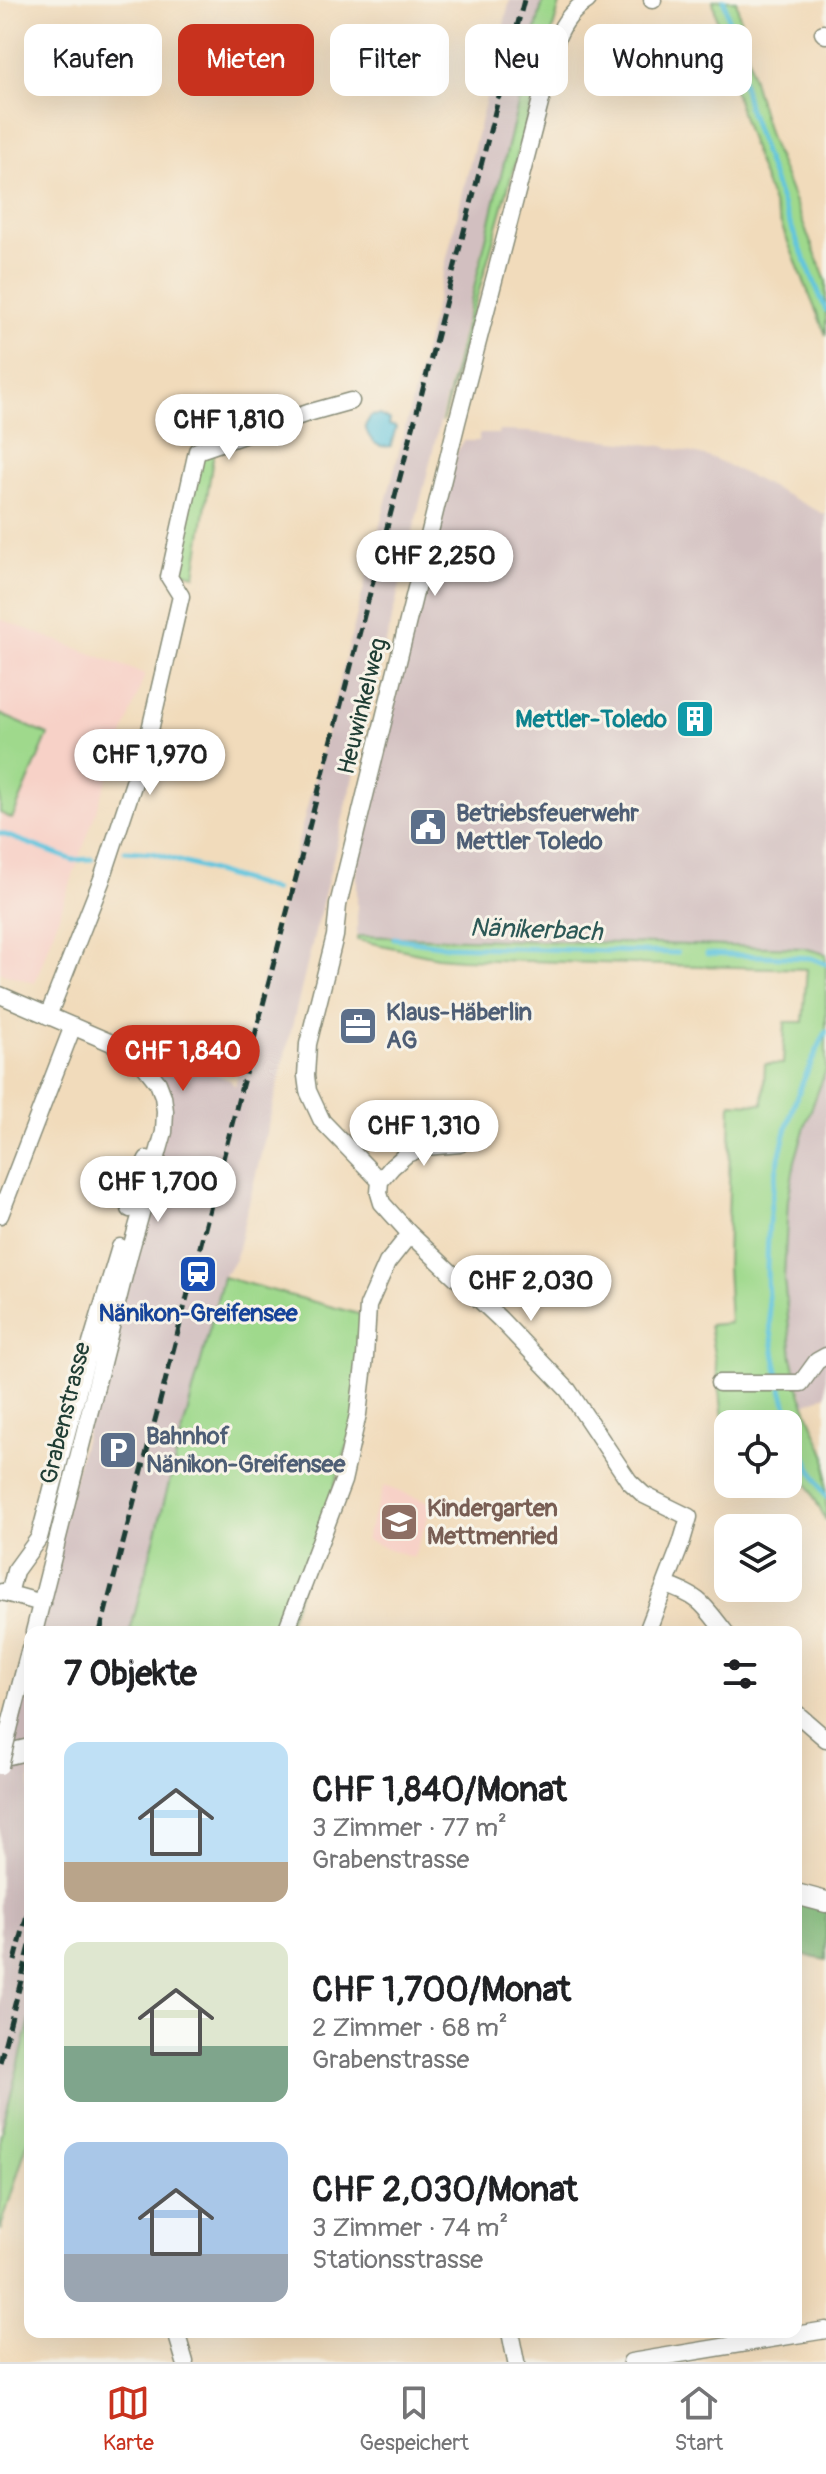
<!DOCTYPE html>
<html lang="de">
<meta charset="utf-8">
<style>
:root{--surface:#fff;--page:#f2f2f2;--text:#202124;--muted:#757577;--line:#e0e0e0;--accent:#c8321e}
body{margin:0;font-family:Pangolin,sans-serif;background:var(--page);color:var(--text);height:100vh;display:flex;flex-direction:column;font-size:30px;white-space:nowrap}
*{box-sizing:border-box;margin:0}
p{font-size:26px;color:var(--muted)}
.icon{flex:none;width:44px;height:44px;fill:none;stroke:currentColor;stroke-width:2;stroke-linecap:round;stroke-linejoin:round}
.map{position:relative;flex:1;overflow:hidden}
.details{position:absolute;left:24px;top:1626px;width:778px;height:712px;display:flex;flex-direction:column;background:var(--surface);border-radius:16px;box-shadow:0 8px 32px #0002}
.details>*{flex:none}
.banner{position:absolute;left:24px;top:24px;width:778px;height:72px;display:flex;gap:16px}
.tools{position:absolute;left:714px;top:1410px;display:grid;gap:16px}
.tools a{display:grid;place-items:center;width:88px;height:88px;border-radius:16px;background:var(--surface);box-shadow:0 8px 32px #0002;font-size:40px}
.price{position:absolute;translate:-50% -68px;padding:0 18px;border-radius:28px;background:#fff;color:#222;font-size:26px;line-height:52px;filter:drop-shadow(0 2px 4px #0008)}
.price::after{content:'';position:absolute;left:50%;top:48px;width:24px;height:18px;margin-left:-12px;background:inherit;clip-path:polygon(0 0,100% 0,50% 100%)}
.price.selected{background:var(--accent);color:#fff}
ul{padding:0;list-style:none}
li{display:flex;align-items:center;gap:24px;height:200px;padding:0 40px}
li span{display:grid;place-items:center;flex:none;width:224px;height:160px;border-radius:16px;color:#555}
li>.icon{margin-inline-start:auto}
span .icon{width:96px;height:96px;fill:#fffc;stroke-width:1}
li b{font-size:34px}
h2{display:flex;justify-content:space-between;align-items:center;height:96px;padding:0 40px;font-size:34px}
.chip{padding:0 28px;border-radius:16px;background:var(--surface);box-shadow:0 8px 32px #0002;font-size:28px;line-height:72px}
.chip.selected{background:var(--accent);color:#fff}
.tab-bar{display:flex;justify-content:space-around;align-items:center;height:112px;border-top:2px solid var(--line);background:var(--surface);font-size:22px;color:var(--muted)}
.tab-bar a{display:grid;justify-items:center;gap:4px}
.tab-bar .selected{color:var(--accent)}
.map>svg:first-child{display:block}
.built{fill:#f7d1c7}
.industrial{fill:#d2bfc0}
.green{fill:#9fd98c;stroke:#5f8b60;stroke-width:2}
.forest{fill:#7fb978;stroke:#4f7b56;stroke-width:2}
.water{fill:#60c5de;stroke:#408189;stroke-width:2}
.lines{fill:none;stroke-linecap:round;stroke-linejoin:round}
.stream{stroke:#60c5de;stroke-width:5}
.minor-casing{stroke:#888c78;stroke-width:19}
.tertiary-casing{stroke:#888c78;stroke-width:23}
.minor{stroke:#fff;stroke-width:16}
.tertiary{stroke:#fff;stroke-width:20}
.rail{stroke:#1f3d34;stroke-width:5;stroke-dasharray:12 6;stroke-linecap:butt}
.minor-bridge-casing{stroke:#888c78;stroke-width:19;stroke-linecap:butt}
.minor-bridge{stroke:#fff;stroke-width:16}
.labels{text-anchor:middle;stroke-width:6;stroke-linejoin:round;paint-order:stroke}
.street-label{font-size:24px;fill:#1f3d34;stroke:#f7f3e8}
.culture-label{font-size:24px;font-weight:bold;fill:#0d838f;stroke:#f7f3e8;text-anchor:end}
.service-label{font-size:24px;font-weight:bold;fill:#4e5e75;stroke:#f7f3e8;text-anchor:start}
.transit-label{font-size:24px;font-weight:bold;fill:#164399;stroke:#f7f3e8}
.education-label{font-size:24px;font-weight:bold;fill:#785e54;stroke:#f7f3e8;text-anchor:start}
.water-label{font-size:26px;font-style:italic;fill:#2c5856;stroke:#f7f3e8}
</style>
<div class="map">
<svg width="826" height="2362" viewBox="0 0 826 2362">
<rect width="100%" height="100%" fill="#f7f3e8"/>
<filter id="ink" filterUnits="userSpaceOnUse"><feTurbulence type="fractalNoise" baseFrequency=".0125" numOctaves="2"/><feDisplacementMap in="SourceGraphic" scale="16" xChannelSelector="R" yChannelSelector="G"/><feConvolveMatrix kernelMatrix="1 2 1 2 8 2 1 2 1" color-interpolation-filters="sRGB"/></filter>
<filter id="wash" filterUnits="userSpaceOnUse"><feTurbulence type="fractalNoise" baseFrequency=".006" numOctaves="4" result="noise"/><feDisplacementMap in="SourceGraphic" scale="32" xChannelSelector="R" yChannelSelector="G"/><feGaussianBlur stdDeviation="1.8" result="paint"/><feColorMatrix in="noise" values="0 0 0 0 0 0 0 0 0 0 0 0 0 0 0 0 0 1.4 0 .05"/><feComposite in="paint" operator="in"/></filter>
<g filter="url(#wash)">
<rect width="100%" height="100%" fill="#f1dbbb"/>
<path class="built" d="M0,619L145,674L35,983L0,972Z
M384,1486L433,1504L413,1558L365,1540Z"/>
<path class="industrial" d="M510,0H543L235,1260L223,1277L130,1632H34L164,1132L148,1069L167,1054L230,1080L235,1086L409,413Z
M499,431L529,432L662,446L697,454L715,459L826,515V954L804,948L357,936V852L456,453L464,441H479V434H498Z
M826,1070V1395L805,1404L790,1346L784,1278V1239L788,1200L795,1161L806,1123Z
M30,1648V2020L0,2137V1756Z"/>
<path class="green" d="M543,0H561L442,422Z
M713,0H736L754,84L770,139L826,281V335C781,226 734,117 713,0Z
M215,445L195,575L171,569L197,451Z
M0,714L48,735L12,819L0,813Z
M357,936L804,948L826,954V1070L806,1123L795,1161L788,1200L784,1278L792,1357L801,1395L826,1457V1521L788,1446V1424H781L779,1418L766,1424H728V1437H725L719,1383L709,1325L730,1323L727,1266L731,1103L763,1104L765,1064H783L785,1022H803L807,969L461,959L437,957L357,940Z
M223,1277L366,1316L358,1414L286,1631L261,1627L259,1632H130Z
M30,2020V2134L0,2231V2137Z"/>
<path class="forest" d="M796,1894L826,1902V1960L796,1954Z"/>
<path class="water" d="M379,415L390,420L389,425L396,427L391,446C376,449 369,440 365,426L371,416Z"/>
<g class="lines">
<path class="stream" d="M724,0L749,110L783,207L826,310
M0,833L73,860L92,859
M125,851L153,853L274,890
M394,938L445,946L677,953
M707,954L811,958L826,964
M826,1032C815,1055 802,1080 794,1105C751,1231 758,1380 826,1497"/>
</g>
</g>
<g filter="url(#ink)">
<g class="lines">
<defs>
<path id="minor" d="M652,0H653
M823,33L826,35
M0,995L114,1044L139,1059L158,1083L163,1096L165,1111L164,1132L130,1252L34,1632
M48,1016L102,879L147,743L181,596L169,577L197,451L308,413L351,401
M460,1144L425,1147L407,1154L392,1167L380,1181L379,1193L382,1203L410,1234L500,1319L568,1390L629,1481L644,1495L689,1517L681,1544L647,1632
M380,1181L322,1121L308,1091L306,1076L308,1044L335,936L338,905L457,422L557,38C564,21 573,10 588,0
M130,1209L137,1181L147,1159
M0,1215L73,1026
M719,1383H801L817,1361L826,1356
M666,1585C701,1597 703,1604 725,1632
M2,1592L42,1603
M9,1594L15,1571L39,1538L87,1357L120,1247
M286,1631L343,1481L358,1414L365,1357L368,1306L387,1263L410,1234
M796,1713L826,1739
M11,1721L30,1648
M176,2332L185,2362
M510,2332L516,2362
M631,2362L826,2330"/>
<path id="tertiary" d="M0,1756L30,1749
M796,1894L826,1902"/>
</defs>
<use href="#minor" class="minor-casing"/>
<use href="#tertiary" class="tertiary-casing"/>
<use href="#minor" class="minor"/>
<use href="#tertiary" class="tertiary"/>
<path class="rail" d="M100,1632L524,0
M15,1961L30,1903
M0,2062L30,1946"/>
<defs>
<path id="minor-bridge" d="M0,1766L11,1721"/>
</defs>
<use href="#minor-bridge" class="minor-bridge-casing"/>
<use href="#minor-bridge" class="minor-bridge"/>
</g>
</g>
<defs>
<symbol id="building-square" viewBox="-11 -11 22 22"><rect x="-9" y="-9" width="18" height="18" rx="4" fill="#0f9aa8" stroke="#f7f3e8"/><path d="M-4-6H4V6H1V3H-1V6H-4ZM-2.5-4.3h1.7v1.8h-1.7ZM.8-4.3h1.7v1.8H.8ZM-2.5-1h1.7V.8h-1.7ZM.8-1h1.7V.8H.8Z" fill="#fff"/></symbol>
<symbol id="civic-square" viewBox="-11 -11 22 22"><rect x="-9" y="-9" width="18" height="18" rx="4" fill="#5c6f8a" stroke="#f7f3e8"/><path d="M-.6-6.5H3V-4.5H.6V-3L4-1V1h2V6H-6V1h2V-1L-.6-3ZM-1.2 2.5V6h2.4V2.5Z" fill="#fff"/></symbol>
<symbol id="office-square" viewBox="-11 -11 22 22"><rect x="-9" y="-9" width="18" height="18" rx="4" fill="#5c6f8a" stroke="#f7f3e8"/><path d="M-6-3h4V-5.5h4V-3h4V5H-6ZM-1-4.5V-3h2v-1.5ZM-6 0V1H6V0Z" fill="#fff"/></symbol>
<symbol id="station-square" viewBox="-11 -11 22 22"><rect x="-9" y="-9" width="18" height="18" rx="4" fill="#1a4fb4" stroke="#f7f3e8"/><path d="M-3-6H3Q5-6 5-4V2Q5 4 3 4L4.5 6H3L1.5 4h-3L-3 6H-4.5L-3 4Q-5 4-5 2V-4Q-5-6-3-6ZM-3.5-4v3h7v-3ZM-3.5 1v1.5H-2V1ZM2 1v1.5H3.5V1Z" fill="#fff"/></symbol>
<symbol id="parking-square" viewBox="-11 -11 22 22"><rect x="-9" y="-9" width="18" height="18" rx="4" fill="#5c6f8a" stroke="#f7f3e8"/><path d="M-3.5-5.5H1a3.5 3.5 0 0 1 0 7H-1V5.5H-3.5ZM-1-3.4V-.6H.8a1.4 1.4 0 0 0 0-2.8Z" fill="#fff"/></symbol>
<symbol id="school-square" viewBox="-11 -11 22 22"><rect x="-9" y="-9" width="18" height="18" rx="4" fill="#8d6e63" stroke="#f7f3e8"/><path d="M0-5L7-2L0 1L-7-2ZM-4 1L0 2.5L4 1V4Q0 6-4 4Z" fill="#fff"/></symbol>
</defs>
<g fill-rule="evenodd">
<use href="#building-square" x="673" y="697" width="44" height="44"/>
<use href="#civic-square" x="406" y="805" width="44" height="44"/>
<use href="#office-square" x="336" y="1004" width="44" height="44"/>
<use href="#station-square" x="176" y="1252" width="44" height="44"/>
<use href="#parking-square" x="96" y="1428" width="44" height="44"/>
<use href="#school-square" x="377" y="1500" width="44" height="44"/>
</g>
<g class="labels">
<g class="street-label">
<text transform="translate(362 706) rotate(-76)" y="8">Heuwinkelweg</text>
<text transform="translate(65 1413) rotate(-76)" y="8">Grabenstrasse</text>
</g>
<g class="culture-label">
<text x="667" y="727">Mettler-Toledo</text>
</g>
<g class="service-label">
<text x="456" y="821">Betriebsfeuerwehr<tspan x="456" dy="28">Mettler Toledo</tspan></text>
<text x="386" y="1020">Klaus-Häberlin<tspan x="386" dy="28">AG</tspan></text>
<text x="146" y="1444">Bahnhof<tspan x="146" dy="28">Nänikon-Greifensee</tspan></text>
</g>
<g class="transit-label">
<text x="198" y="1321">Nänikon-Greifensee</text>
</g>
<g class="education-label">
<text x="427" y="1516">Kindergarten<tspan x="427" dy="28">Mettmenried</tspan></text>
</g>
<g class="water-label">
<text transform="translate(536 929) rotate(2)" y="9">Nänikerbach</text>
</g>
</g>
</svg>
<div class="tools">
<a><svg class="icon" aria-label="locate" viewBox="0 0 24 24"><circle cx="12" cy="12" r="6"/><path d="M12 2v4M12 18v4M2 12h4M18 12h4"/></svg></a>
<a><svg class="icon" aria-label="layers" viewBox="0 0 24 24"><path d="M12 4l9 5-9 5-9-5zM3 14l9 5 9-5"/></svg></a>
</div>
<b class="price" style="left:229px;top:462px">CHF 1,810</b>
<b class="price" style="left:435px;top:598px">CHF 2,250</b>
<b class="price" style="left:150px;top:797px">CHF 1,970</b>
<b class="price selected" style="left:183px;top:1093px">CHF 1,840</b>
<b class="price" style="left:424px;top:1168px">CHF 1,310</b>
<b class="price" style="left:158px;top:1224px">CHF 1,700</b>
<b class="price" style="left:531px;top:1323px">CHF 2,030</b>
<div class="banner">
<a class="chip">Kaufen</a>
<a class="chip selected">Mieten</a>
<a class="chip">Filter</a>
<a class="chip">Neu</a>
<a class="chip">Wohnung</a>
</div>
<section class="details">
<h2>7 Objekte<svg class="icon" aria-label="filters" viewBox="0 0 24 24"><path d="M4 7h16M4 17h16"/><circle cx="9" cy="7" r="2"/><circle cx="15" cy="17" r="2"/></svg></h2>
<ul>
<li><span style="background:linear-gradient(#bfe0f5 75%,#b9a48a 0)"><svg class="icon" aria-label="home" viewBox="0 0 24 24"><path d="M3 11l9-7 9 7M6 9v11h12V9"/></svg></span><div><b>CHF 1,840/Monat</b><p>3 Zimmer · 77 m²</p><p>Grabenstrasse</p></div></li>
<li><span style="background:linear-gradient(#dfe7d0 65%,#7fa58c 0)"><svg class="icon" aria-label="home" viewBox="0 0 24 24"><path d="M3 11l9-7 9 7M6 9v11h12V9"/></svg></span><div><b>CHF 1,700/Monat</b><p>2 Zimmer · 68 m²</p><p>Grabenstrasse</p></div></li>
<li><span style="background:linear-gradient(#a9c7e8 70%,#9aa5b1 0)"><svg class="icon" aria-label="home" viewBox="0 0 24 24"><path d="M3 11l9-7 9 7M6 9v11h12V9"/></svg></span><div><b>CHF 2,030/Monat</b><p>3 Zimmer · 74 m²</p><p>Stationsstrasse</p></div></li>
</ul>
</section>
</div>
<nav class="tab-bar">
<a class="selected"><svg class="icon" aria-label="map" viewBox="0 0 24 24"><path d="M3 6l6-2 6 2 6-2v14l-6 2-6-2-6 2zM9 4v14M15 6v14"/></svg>Karte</a>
<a><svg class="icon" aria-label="saved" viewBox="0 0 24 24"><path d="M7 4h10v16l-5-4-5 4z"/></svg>Gespeichert</a>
<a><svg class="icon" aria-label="home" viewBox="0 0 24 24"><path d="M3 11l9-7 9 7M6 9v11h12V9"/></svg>Start</a>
</nav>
